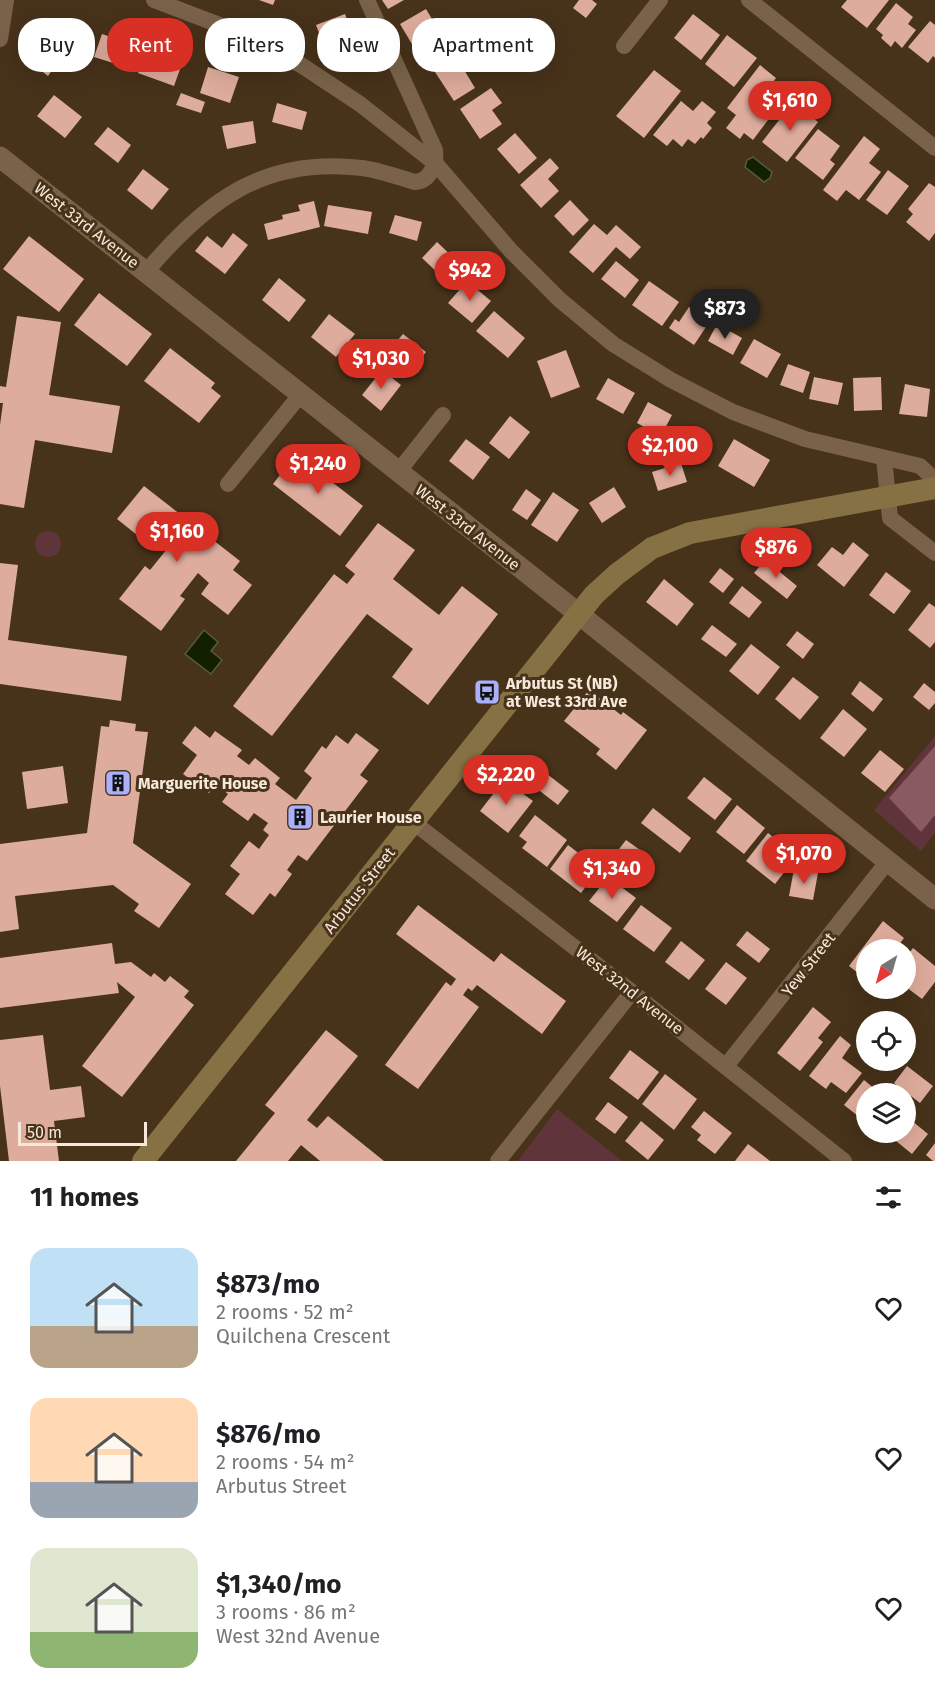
<!DOCTYPE html>
<meta charset="utf-8">
<style>
:root{--surface:#fff;--page:#f2f2f2;--text:#202124;--muted:#757577;--accent:#d93025}
body{margin:0;font-family:"Fira Sans",sans-serif;background:var(--page);color:var(--text);height:100vh;display:flex;flex-direction:column;font-size:22px;white-space:nowrap}
*{box-sizing:border-box;margin:0}
p{font-size:20px;color:var(--muted)}
.icon{flex:none;width:33px;height:33px;fill:none;stroke:currentColor;stroke-width:2;stroke-linecap:round;stroke-linejoin:round}
.map{position:relative;height:1161px;overflow:hidden}
.panel{display:flex;flex-direction:column;background:var(--surface);flex:1}
.panel>*{flex:none}
.top-card{position:absolute;left:18px;top:18px;width:600px;height:54px;display:flex;gap:12px}
.needle{width:39px;rotate:217deg}
.fabs{position:absolute;left:856px;top:939px;display:grid;gap:12px}
.fabs a{display:grid;place-items:center;width:60px;height:60px;border-radius:50%;background:var(--surface);box-shadow:0 6px 24px #0002;font-size:30px}
.scale{position:absolute;left:18px;bottom:15px;width:129px;box-sizing:border-box;padding-left:6px;border:3px solid #f6e8da;border-top:0;font-size:16px;line-height:21px;white-space:nowrap;color:#f6e8da;-webkit-text-stroke:4px #47321a;paint-order:stroke}
.price{position:absolute;translate:-50% -51px;padding:0 14px;border-radius:21px;background:var(--accent);color:#fff;font-size:20px;line-height:39px;filter:drop-shadow(0 2px 3px #0008)}
.price::after{content:'';position:absolute;left:50%;top:36px;width:18px;height:14px;margin-left:-9px;background:inherit;clip-path:polygon(0 0,100% 0,50% 100%)}
.price.on{background:#222;color:#fff}
ul{padding:0;list-style:none}
li{display:flex;align-items:center;gap:18px;height:150px;padding:0 30px}
li span{display:grid;place-items:center;flex:none;width:168px;height:120px;border-radius:18px;color:#555}
li>.icon{margin-inline-start:auto}
span .icon{width:72px;height:72px;fill:#fffc;stroke-width:1}
li b{font-size:26px}
h2{display:flex;justify-content:space-between;align-items:center;height:72px;padding:0 30px;font-size:26px}
.pill{padding:0 21px;border-radius:24px;background:var(--surface);box-shadow:0 6px 24px #0002;font-size:21px;line-height:54px}
.pill.on{background:var(--accent);color:#fff}
.map>svg:first-child{display:block}
.green{fill:#60343b}
.forest{fill:#8a5a61}
.water{fill:#122000;stroke:#565c41;stroke-width:1.5}
.building{fill:#deac9c}
.lines{fill:none;stroke-linecap:round;stroke-linejoin:round}
.minor{stroke:#796249;stroke-width:16}
.tertiary{stroke:#796249;stroke-width:21}
.secondary{stroke:#867144;stroke-width:22}
.labels{text-anchor:middle;stroke-width:6;stroke-linejoin:round;paint-order:stroke}
.street-label{font-size:16px;fill:#f6e8da;stroke:#47321a}
.poi-label{font-size:16px;font-weight:bold;fill:#f6e8da;stroke:#47321a;text-anchor:start}
</style>
<div class="map">
<svg width="935" height="1161" viewBox="0 0 935 1161">
<rect width="100%" height="100%" fill="#47321a"/>
<path class="green" d="M35 544a13 13 0 1 1 26 0a13 13 0 1 1-26 0Z
M935,736V833L921,851L874,810Z
M557,1109L622,1161H518Z"/>
<path class="forest" d="M935,746V815L921,832L889,798Z"/>
<path class="water" d="M753,157L772,172L770,178L764,182L745,167L747,160Z
M204,630L218,642L211,651L222,660L211,674L185,654Z"/>
<path class="building" d="M259,0H275L273,5Z
M382,0H404L388,9Z
M579,0H592L597,4L586,18L573,8Z
M847,0H889L867,28L841,7Z
M896,3L913,17L908,24L916,30L902,48L895,41L891,47L881,38L883,35L876,29Z
M426,9L445,41L419,56L400,24Z
M345,14L355,43L327,53L316,25Z
M693,14L720,35L701,60L674,38Z
M42,21L70,24L68,46L40,43Z
M930,21L935,25V58L933,56L928,63L908,47Z
M102,34L134,45L126,67L94,57Z
M727,35L757,58L734,87L705,64Z
M148,45L184,58L174,86L138,73Z
M37,52L55,66L48,76L30,62Z
M455,55L475,88L454,101L433,69Z
M760,65L776,78L765,93L780,104L753,140L744,133L740,139L726,128L736,115L727,108Z
M208,67L239,77L230,103L200,93Z
M654,70L681,91L644,138L616,116Z
M491,88L502,103L492,110L502,124L480,139L460,109Z
M181,93L205,102L201,113L176,105Z
M54,95L82,117L65,138L37,116Z
M681,101L693,111L702,101L716,112L707,123L712,128L703,139L701,137L695,144L688,139L682,147L673,139L667,146L653,135Z
M793,102L818,122L787,162L762,142Z
M277,103L307,112L302,130L272,122Z
M253,121L256,143L227,149L222,126Z
M108,127L131,145L118,163L94,144Z
M818,129L840,146L830,160L835,164L823,180L795,158Z
M515,133L537,158L519,174L497,149Z
M864,136L880,149L869,163L881,172L859,200L846,190L837,201L823,190Z
M550,158L559,168L548,179L559,191L541,208L520,185Z
M143,169L169,189L152,210L127,190Z
M888,170L909,186L887,215L866,200Z
M929,183L935,187V233L929,241L906,222L913,214L908,209Z
M570,200L589,220L573,236L554,216Z
M314,201L320,227L268,240L264,224L283,219L282,215L300,211L298,205Z
M328,205L372,212L368,234L324,226Z
M395,215L422,222L417,241L389,233Z
M594,224L607,235L616,225L641,247L630,259L616,247L593,273L569,252Z
M233,233L248,245L225,274L195,251L207,236L222,248Z
M29,236L84,279L59,312L3,269Z
M437,242L455,259L440,275L422,258Z
M616,261L639,280L625,298L601,279Z
M279,278L306,300L289,322L262,300Z
M467,281L491,301L472,323L448,303Z
M649,281L679,302L662,326L632,305Z
M99,293L152,334L127,366L74,325Z
M689,307L710,321L694,345L669,328L675,319L679,322Z
M494,311L525,338L508,358L476,331Z
M329,314L355,334L336,357L311,337Z
M17,316L61,322L49,395L120,406L112,453L35,440L24,508L0,504V425L3,403H0V386L6,387Z
M717,324L742,338L733,355L708,341Z
M403,334L426,352L409,374L385,355Z
M754,339L781,354L767,378L740,363Z
M170,348L215,383L211,388L221,396L199,423L144,381Z
M566,350L580,387L551,398L537,361Z
M788,364L810,372L803,393L780,385Z
M382,370L401,385L381,411L362,395Z
M814,377L843,383L838,405L809,399Z
M881,377L882,410L854,411L853,378Z
M608,378L635,393L623,414L596,399Z
M905,384L930,389L927,417L899,414Z
M648,402L672,415L661,436L637,423Z
M510,416L530,432L509,459L489,443Z
M466,439L490,457L473,480L449,461Z
M734,439L770,460L754,487L718,466Z
M296,454L363,506L340,536L273,484Z
M681,463L687,482L658,491L652,472Z
M144,486L240,561L233,570L252,585L228,615L201,594L209,583L198,573L180,596L185,599L161,631L119,599L145,566L150,570L167,549L157,541L152,547L117,519Z
M614,487L626,507L602,523L589,503Z
M526,489L541,500L527,520L512,510Z
M553,492L579,510L557,542L531,525Z
M378,523L415,550L393,579L439,615L462,586L498,614L428,705L392,677L413,649L367,614L272,736L233,706L334,574L347,584L355,574L345,566Z
M853,542L869,555L844,587L817,565L832,547L843,555Z
M765,560L797,586L787,599L754,573Z
M0,563L18,565L8,640L127,656L121,701L0,684Z
M720,568L734,579L723,593L709,582Z
M886,572L911,591L894,614L869,595Z
M664,579L694,604L677,626L646,602Z
M742,586L762,602L749,618L729,603Z
M929,603L935,607V642L930,648L908,630Z
M712,625L737,644L726,657L701,639Z
M797,631L814,644L803,659L786,645Z
M751,644L780,667L758,695L729,671Z
M793,677L819,697L800,720L775,699Z
M860,681L883,699L873,712L851,694Z
M924,683L935,692V703L929,710L913,697Z
M589,690L621,715L623,712L647,730L616,770L596,754L600,749L564,721Z
M843,709L867,729L844,757L820,738Z
M110,720L136,724L135,731L148,732L133,843L191,884L159,928L134,911L139,904L113,885L15,896L19,929L0,932V844L87,833L101,726L109,727Z
M195,726L210,738L215,731L242,750L237,756L249,765L255,758L280,778L275,784L296,800L312,778L304,771L322,746L326,749L336,735L348,744L356,733L379,750L360,775L368,781L307,861L298,855L287,870L292,874L275,897L270,893L253,915L225,894L240,874L230,866L249,841L259,849L269,835L263,830L268,823L254,813L248,821L222,802L228,794L216,784L209,793L183,774L197,755L182,743Z
M880,750L904,769L885,792L861,773Z
M63,766L68,803L27,809L22,772Z
M538,767L569,791L558,805L527,781Z
M704,777L732,799L715,820L687,798Z
M504,780L533,801L508,833L480,811Z
M737,805L765,828L744,854L716,832Z
M653,808L691,838L680,853L641,823Z
M535,815L567,840L547,867L522,848L527,842L519,836Z
M768,833L797,856L775,884L746,861Z
M626,840L643,852L632,866L616,853Z
M568,845L589,861L596,852L606,860L581,893L550,869Z
M794,869L818,873L813,900L789,896Z
M608,877L636,898L617,922L589,901Z
M418,905L494,962L501,953L566,1001L542,1034L477,985L472,991L468,988L463,995L479,1007L418,1089L385,1065L446,982L451,986L456,979L396,934Z
M641,905L672,928L654,952L623,929Z
M883,921L904,938L895,950H867V980L849,966Z
M747,931L770,949L759,963L736,945Z
M681,941L705,960L689,980L665,962Z
M112,943L115,964L131,962L151,977L154,973L165,982L170,976L189,991L184,997L194,1005L122,1097L82,1066L135,997L117,982L119,993L0,1008V958Z
M913,948L935,966V982L922,999L906,987V957Z
M726,962L747,978L726,1005L705,989Z
M813,1007L831,1022L818,1038L823,1042L800,1071L777,1053Z
M326,1030L358,1056L307,1120L317,1128L328,1116L384,1161H320L301,1145L288,1161H236L275,1113L265,1105Z
M43,1035L50,1090L81,1086L85,1117L54,1121L59,1161H9L0,1086V1040Z
M840,1036L851,1045L842,1058L862,1073L846,1093L831,1082L826,1089L809,1076Z
M630,1050L659,1072L638,1100L609,1078Z
M907,1066L933,1086L920,1103L894,1083Z
M665,1074L697,1099L674,1130L642,1104Z
M864,1080L881,1094H867V1123L844,1105Z
M608,1102L628,1117L615,1134L595,1119Z
M704,1111L732,1133L715,1154L697,1140L701,1135L691,1127Z
M906,1116L928,1134L912,1154L885,1132H906Z
M641,1121L664,1140L648,1160L625,1141Z
M935,1143V1161H933L926,1155Z
M748,1144L770,1161H735Z"/>
<g class="lines">
<path class="minor" d="M154,0L230,29L301,65L360,104L436,164L511,251L560,300L613,344L671,380L733,412L805,439L920,466L935,480
M749,0L935,148
M0,39L6,0
M624,46L660,0
M146,272C206,201 264,156 362,168C379,170 397,177 415,182C430,181 437,164 435,150L367,0
M884,458L890,518L935,553
M398,472L443,415
M228,484L301,394
M413,822L632,992L844,1161
M726,1066L888,861
M498,1161L632,992"/>
<path class="tertiary" d="M0,157L560,599L935,899"/>
<path class="secondary" d="M143,1161L594,595L617,574L652,548L690,533L935,488"/>
</g>
<defs>
<symbol id="bus-square" viewBox="-11 -11 22 22"><rect x="-9" y="-9" width="18" height="18" rx="4" fill="#aab0fb" stroke="#47321a"/><path d="M-5-6H5V4H4V6H2V4H-2V6H-4V4H-5ZM-3.5-4V0h7V-4ZM-3.5 1.2v1.5H-2V1.2ZM2 1.2v1.5H3.5V1.2Z" fill="#111"/></symbol>
<symbol id="building-square" viewBox="-11 -11 22 22"><rect x="-9" y="-9" width="18" height="18" rx="4" fill="#aab0fb" stroke="#47321a"/><path d="M-4-6H4V6H1V3H-1V6H-4ZM-2.5-4.3h1.7v1.8h-1.7ZM.8-4.3h1.7v1.8H.8ZM-2.5-1h1.7V.8h-1.7ZM.8-1h1.7V.8H.8Z" fill="#111"/></symbol>
</defs>
<g fill-rule="evenodd">
<use href="#bus-square" x="472" y="677" width="30" height="30"/>
<use href="#building-square" x="103" y="768" width="30" height="30"/>
<use href="#building-square" x="285" y="802" width="30" height="30"/>
</g>
<g class="labels">
<g class="street-label">
<text transform="translate(87 225) rotate(38)" y="6">West 33rd Avenue</text>
<text transform="translate(468 527) rotate(38)" y="6">West 33rd Avenue</text>
<text transform="translate(359 890) rotate(-52)" y="6">Arbutus Street</text>
<text transform="translate(808 964) rotate(-52)" y="6">Yew Street</text>
<text transform="translate(630 990) rotate(38)" y="6">West 32nd Avenue</text>
</g>
<g class="poi-label">
<text x="506" y="689">Arbutus St (NB)<tspan x="506" dy="18">at West 33rd Ave</tspan></text>
<text x="138" y="789">Marguerite House</text>
<text x="320" y="823">Laurier House</text>
</g>
</g>
</svg>
<div class="fabs">
<a><svg class="needle" viewBox="-14 -14 28 28"><path d="M0-13l5 13h-10z" fill="#e53935"/><path d="M0 13l5-13h-10z" fill="#757577"/></svg></a>
<a><svg class="icon" aria-label="locate" viewBox="0 0 24 24"><circle cx="12" cy="12" r="6"/><path d="M12 2v4M12 18v4M2 12h4M18 12h4"/></svg></a>
<a><svg class="icon" aria-label="layers" viewBox="0 0 24 24"><path d="M12 4l9 5-9 5-9-5zM3 14l9 5 9-5"/></svg></a>
</div>
<div class="scale">50 m</div>
<b class="price" style="left:790px;top:132px">$1,610</b>
<b class="price" style="left:470px;top:302px">$942</b>
<b class="price on" style="left:725px;top:340px">$873</b>
<b class="price" style="left:381px;top:390px">$1,030</b>
<b class="price" style="left:670px;top:477px">$2,100</b>
<b class="price" style="left:318px;top:495px">$1,240</b>
<b class="price" style="left:177px;top:563px">$1,160</b>
<b class="price" style="left:776px;top:579px">$876</b>
<b class="price" style="left:506px;top:806px">$2,220</b>
<b class="price" style="left:804px;top:885px">$1,070</b>
<b class="price" style="left:612px;top:900px">$1,340</b>
<div class="top-card">
<a class="pill">Buy</a>
<a class="pill on">Rent</a>
<a class="pill">Filters</a>
<a class="pill">New</a>
<a class="pill">Apartment</a>
</div>
</div>
<section class="panel">
<h2>11 homes<svg class="icon" aria-label="filters" viewBox="0 0 24 24"><path d="M4 7h16M4 17h16"/><circle cx="9" cy="7" r="2"/><circle cx="15" cy="17" r="2"/></svg></h2>
<ul>
<li><span style="background:linear-gradient(#bfe0f5 65%,#b9a48a 0)"><svg class="icon" aria-label="home" viewBox="0 0 24 24"><path d="M3 11l9-7 9 7M6 9v11h12V9"/></svg></span><div><b>$873/mo</b><p>2 rooms · 52 m²</p><p>Quilchena Crescent</p></div><svg class="icon" aria-label="heart" viewBox="0 0 24 24"><path d="M12 20l-8-8c-3-5 5-10 8-4 3-6 11-1 8 4z"/></svg></li>
<li><span style="background:linear-gradient(#ffd9b3 70%,#9aa5b1 0)"><svg class="icon" aria-label="home" viewBox="0 0 24 24"><path d="M3 11l9-7 9 7M6 9v11h12V9"/></svg></span><div><b>$876/mo</b><p>2 rooms · 54 m²</p><p>Arbutus Street</p></div><svg class="icon" aria-label="heart" viewBox="0 0 24 24"><path d="M12 20l-8-8c-3-5 5-10 8-4 3-6 11-1 8 4z"/></svg></li>
<li><span style="background:linear-gradient(#dfe7d0 70%,#8fb573 0)"><svg class="icon" aria-label="home" viewBox="0 0 24 24"><path d="M3 11l9-7 9 7M6 9v11h12V9"/></svg></span><div><b>$1,340/mo</b><p>3 rooms · 86 m²</p><p>West 32nd Avenue</p></div><svg class="icon" aria-label="heart" viewBox="0 0 24 24"><path d="M12 20l-8-8c-3-5 5-10 8-4 3-6 11-1 8 4z"/></svg></li>
</ul>
</section>
